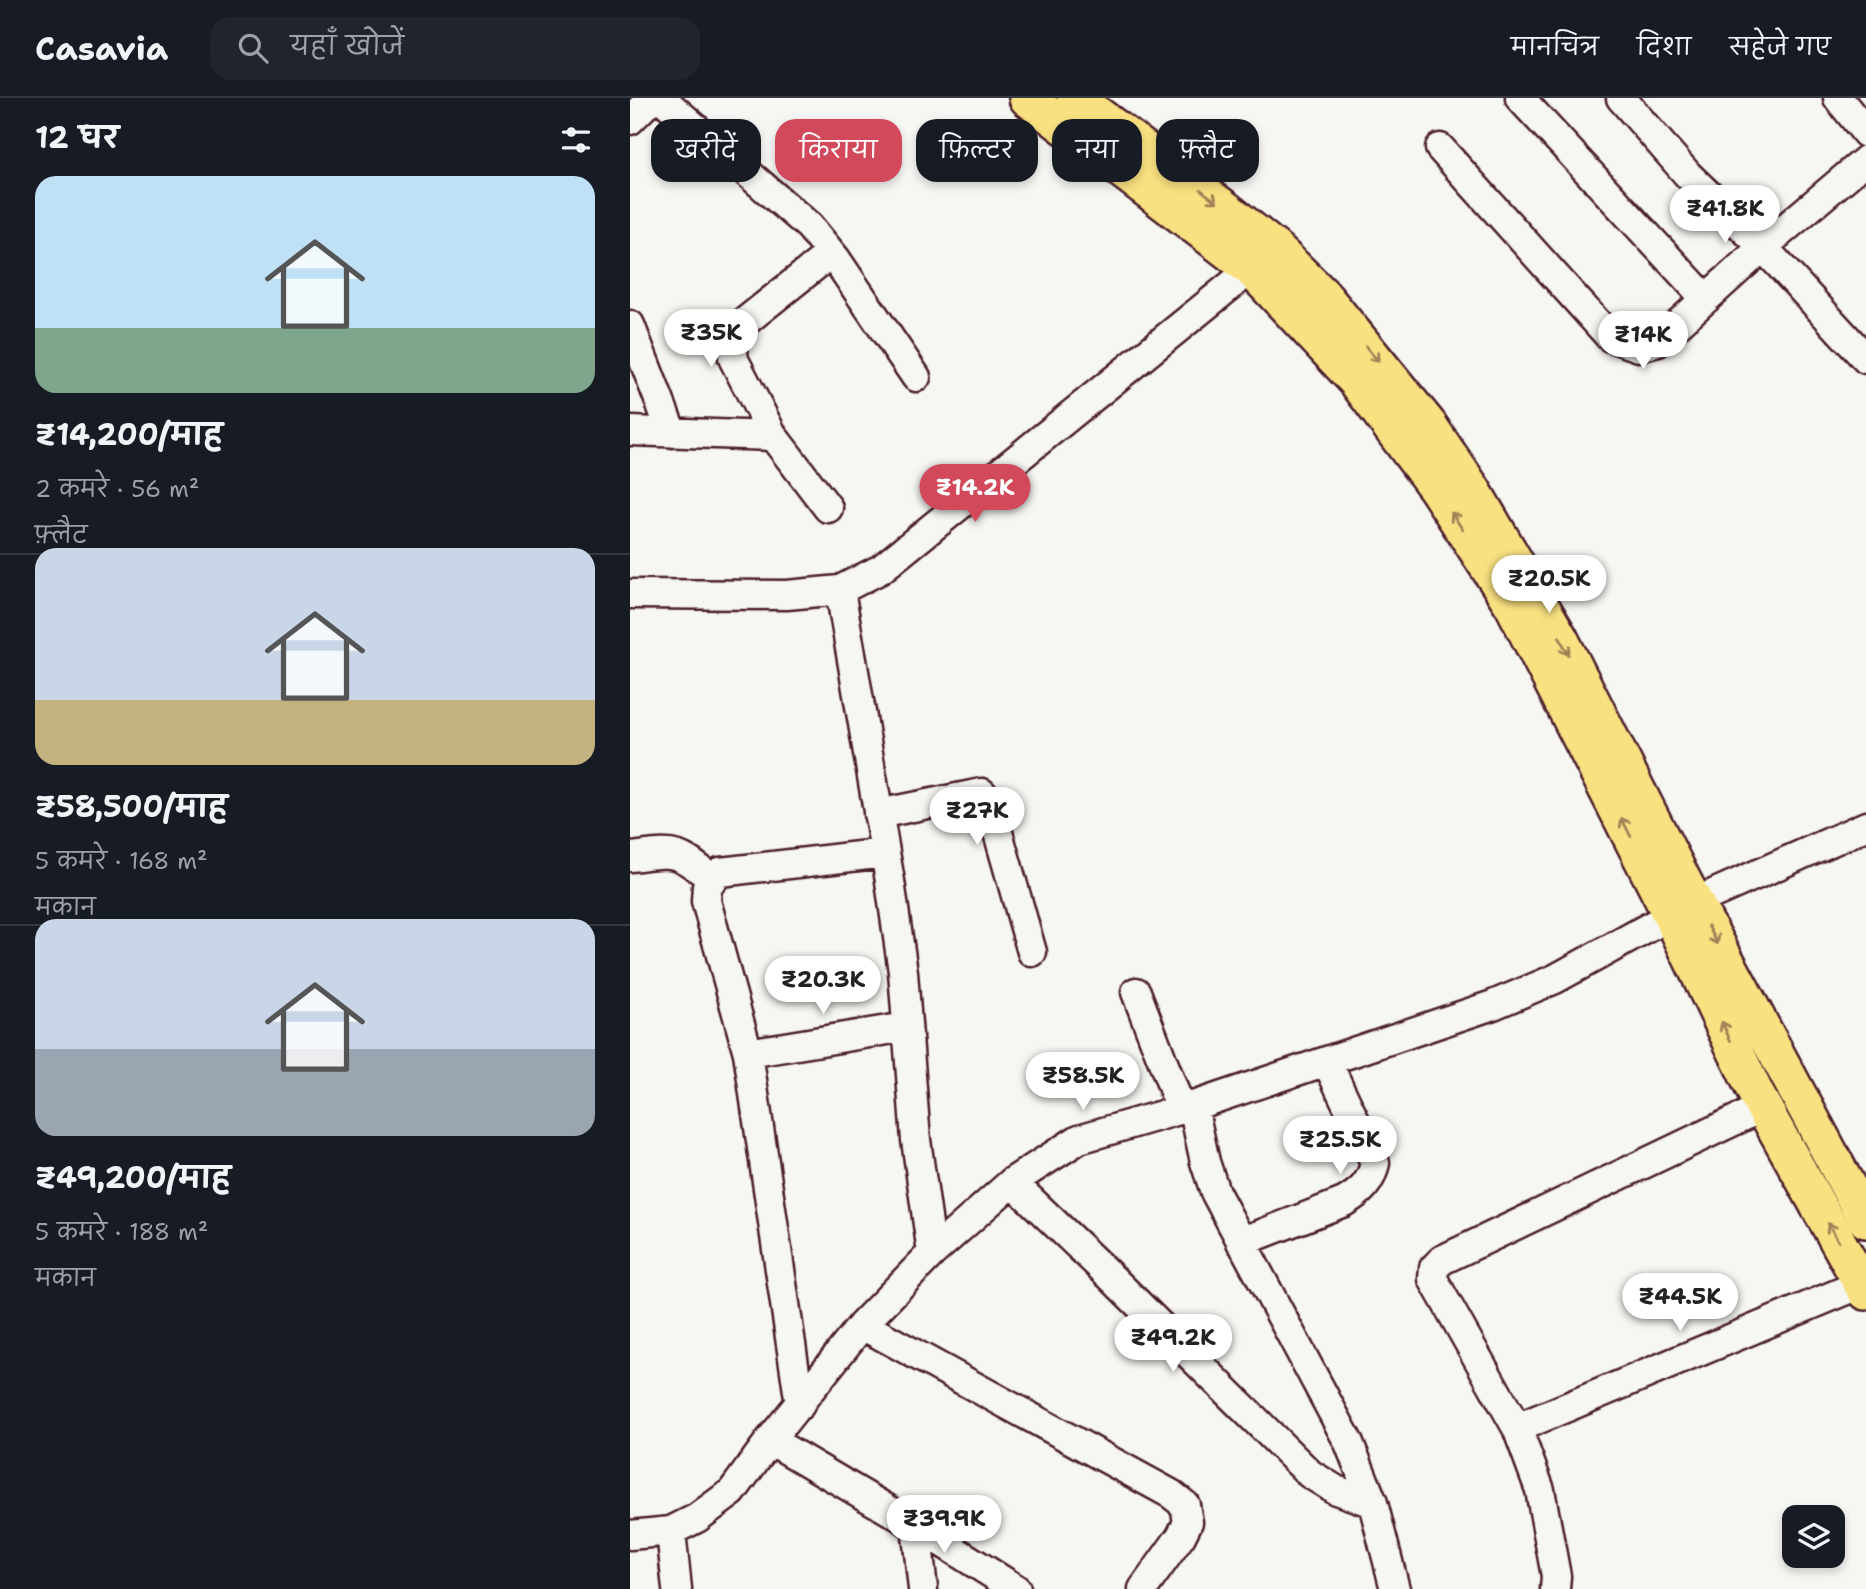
<!DOCTYPE html>
<html lang="hi">
<meta charset="utf-8">
<style>
:root{--surface:#171b24;--page:#20242c;--text:#f1f3f6;--muted:#9ea1a6;--line:#363941;--accent:#d1495b}
body{margin:0;font-family:"Shantell Sans","Playpen Sans Deva",sans-serif;background:var(--page);color:var(--text);height:100vh;display:flex;flex-direction:column;font-size:26px;white-space:nowrap}
*{box-sizing:border-box;margin:0}
p{font-size:23px;color:var(--muted)}
.icon{flex:none;width:38px;height:38px;fill:none;stroke:currentColor;stroke-width:2;stroke-linecap:round;stroke-linejoin:round}
.map{position:relative;flex:1;overflow:hidden}
.details{display:flex;flex-direction:column;background:var(--surface);width:630px}
.details>*{flex:none}
.guide{position:absolute;left:21px;top:21px;width:665px;height:63px;display:flex;gap:14px}
.controls{position:absolute;left:1152px;top:1407px;display:grid;gap:14px}
.controls a{display:grid;place-items:center;width:63px;height:63px;border-radius:14px;background:var(--surface);box-shadow:0 4px 10px #0003;font-size:35px}
.price{position:absolute;translate:-50% -60px;padding:0 16px;border-radius:24px;background:#fff;color:#222;font-size:23px;line-height:46px;filter:drop-shadow(0 2px 4px #0008)}
.price::after{content:'';position:absolute;left:50%;top:42px;width:21px;height:16px;margin-left:-10px;background:inherit;clip-path:polygon(0 0,100% 0,50% 100%)}
.price.selected{background:var(--accent);color:#fff}
ul{padding:0;list-style:none}
li{display:grid;align-content:center;gap:14px;height:371px;padding:0 35px}
li+li{border-top:2px solid var(--line)}
li span{display:grid;place-items:center;height:217px;border-radius:21px;color:#555}
li>.icon{margin-inline-start:auto}
span .icon{width:126px;height:126px;fill:#fffc;stroke-width:1}
li b{font-size:30px}
h2{display:flex;justify-content:space-between;align-items:center;height:84px;padding:0 35px;font-size:30px}
.chip{padding:0 24px;border-radius:21px;background:var(--surface);box-shadow:0 4px 10px #0003;font-size:24px;line-height:63px}
.chip.selected{background:var(--accent);color:#fff}
header{display:flex;align-items:center;gap:42px;box-sizing:border-box;height:98px;padding:0 35px;background:var(--surface);border-bottom:2px solid var(--line)}
header strong{font-size:33px}
nav{display:flex;gap:38px;margin-inline-start:auto;font-size:24px}
.search{width:490px;height:63px;background:var(--page);display:flex;align-items:center;gap:18px;box-sizing:border-box;padding:0 24px;border-radius:21px;color:var(--muted);font-size:26px}
main{display:flex;flex:1;min-height:0}
.map>svg:first-child{display:block}
.lines{fill:none;stroke-linecap:round;stroke-linejoin:round}
.minor-casing{stroke:#4a1f2b;stroke-width:33}
.major-casing{stroke:#4a1f2b;stroke-width:40}
.minor{stroke:#f6f6f2;stroke-width:28}
.major{stroke:#f9e181;stroke-width:35}
.oneway{stroke:#a28056}
</style>
<header>
<strong>Casavia</strong>
<div class="search"><svg class="icon" aria-label="search" viewBox="0 0 24 24"><circle cx="10" cy="10" r="6"/><path d="M15 15l6 6"/></svg>यहाँ खोजें</div>
<nav><a>मानचित्र</a><a>दिशा</a><a>सहेजे गए</a></nav>
</header>
<main>
<section class="details">
<h2>12 घर<svg class="icon" aria-label="filters" viewBox="0 0 24 24"><path d="M4 7h16M4 17h16"/><circle cx="9" cy="7" r="2"/><circle cx="15" cy="17" r="2"/></svg></h2>
<ul>
<li><span style="background:linear-gradient(#bfe0f5 70%,#7fa58c 0)"><svg class="icon" aria-label="home" viewBox="0 0 24 24"><path d="M3 11l9-7 9 7M6 9v11h12V9"/></svg></span><div><b>₹14,200/माह</b><p>2 कमरे · 56 m²</p><p>फ़्लैट</p></div></li>
<li><span style="background:linear-gradient(#c9d6e8 70%,#c2b280 0)"><svg class="icon" aria-label="home" viewBox="0 0 24 24"><path d="M3 11l9-7 9 7M6 9v11h12V9"/></svg></span><div><b>₹58,500/माह</b><p>5 कमरे · 168 m²</p><p>मकान</p></div></li>
<li><span style="background:linear-gradient(#c9d6e8 60%,#9aa5b1 0)"><svg class="icon" aria-label="home" viewBox="0 0 24 24"><path d="M3 11l9-7 9 7M6 9v11h12V9"/></svg></span><div><b>₹49,200/माह</b><p>5 कमरे · 188 m²</p><p>मकान</p></div></li>
</ul>
</section>
<div class="map">
<svg width="1236" height="1491" viewBox="0 0 1236 1491">
<rect width="100%" height="100%" fill="#f6f6f2"/>
<filter id="ink" filterUnits="userSpaceOnUse"><feTurbulence type="fractalNoise" baseFrequency=".0143" numOctaves="2"/><feDisplacementMap in="SourceGraphic" scale="14" xChannelSelector="R" yChannelSelector="G"/><feConvolveMatrix kernelMatrix="1 2 1 2 8 2 1 2 1" color-interpolation-filters="sRGB"/></filter>
<g filter="url(#ink)">
<g class="lines">
<defs>
<path id="minor" d="M31,0L179,128L206,161L286,279
M890,0L1076,201
M991,0L1058,77L1133,149L1236,261
M1208,0L1236,35
M0,22L22,0
M810,50L980,239L1009,249L1028,244L1133,149L1236,62
M0,227L42,335
M0,333L143,338
M198,410L143,338L103,260L104,241L111,227L201,155
M210,492L260,783L273,874L286,1042L302,1155
M0,496L157,497L210,492L251,471L621,171
M248,716L352,695L359,703L402,854
M0,759C46,754 45,751 82,781
M506,894L551,1011
M118,955L276,929
M563,1008L575,1064L585,1094L719,1345L743,1405L765,1491
M382,1084L480,1178L680,1376L706,1392L743,1405
M611,1144L714,1104C731,1094 741,1085 745,1065L697,964
M232,1227L541,1396L555,1407L558,1424L551,1438L513,1491
M170,1307L118,955L76,803L77,788L90,774L255,755
M887,1330L1231,1186
M140,1342L286,1428L386,1491
M286,1428L293,1491
M41,1433L47,1491
M0,1437L41,1433L67,1420L102,1394L140,1342L232,1227L302,1155L382,1084L449,1041L563,1008L863,907L925,881L1065,804L1236,728
M925,1491L926,1478L910,1392L887,1330L803,1181L804,1170L812,1162L1133,1009"/>
<path id="major" d="M397,0L621,171L726,283L806,390L883,508L1040,816L1126,996L1236,1194
M445,0L596,111L647,152L693,197L799,327L843,392L930,540L1054,784L1236,1122"/>
</defs>
<use href="#minor" class="minor-casing"/>
<use href="#major" class="major-casing"/>
<use href="#minor" class="minor"/>
<use href="#major" class="major"/>
</g>
<defs><path id="oneway-shaft" d="M-6 0H5M1.5-3L5.5 0L1.5 3" fill="none" stroke-width="1.6" stroke-linecap="round" stroke-linejoin="round" transform="scale(1.75)"/></defs>
<g class="oneway">
<use href="#oneway-shaft" transform="translate(579 98) rotate(37)"/>
<use href="#oneway-shaft" transform="translate(742 256) rotate(50)"/>
<use href="#oneway-shaft" transform="translate(827 423) rotate(-123)"/>
<use href="#oneway-shaft" transform="translate(934 548) rotate(63)"/>
<use href="#oneway-shaft" transform="translate(996 729) rotate(-117)"/>
<use href="#oneway-shaft" transform="translate(1083 837) rotate(62)"/>
<use href="#oneway-shaft" transform="translate(1096 933) rotate(-115)"/>
<use href="#oneway-shaft" transform="translate(1203 1134) rotate(-119)"/>
</g>
</g>
</svg>
<div class="controls">
<a><svg class="icon" aria-label="layers" viewBox="0 0 24 24"><path d="M12 4l9 5-9 5-9-5zM3 14l9 5 9-5"/></svg></a>
</div>
<b class="price" style="left:1095px;top:147px">₹41.8K</b>
<b class="price" style="left:81px;top:271px">₹35K</b>
<b class="price" style="left:1013px;top:273px">₹14K</b>
<b class="price selected" style="left:345px;top:426px">₹14.2K</b>
<b class="price" style="left:919px;top:517px">₹20.5K</b>
<b class="price" style="left:347px;top:749px">₹27K</b>
<b class="price" style="left:193px;top:918px">₹20.3K</b>
<b class="price" style="left:453px;top:1014px">₹58.5K</b>
<b class="price" style="left:710px;top:1078px">₹25.5K</b>
<b class="price" style="left:1050px;top:1235px">₹44.5K</b>
<b class="price" style="left:543px;top:1276px">₹49.2K</b>
<b class="price" style="left:314px;top:1457px">₹39.9K</b>
<div class="guide">
<a class="chip">खरीदें</a>
<a class="chip selected">किराया</a>
<a class="chip">फ़िल्टर</a>
<a class="chip">नया</a>
<a class="chip">फ़्लैट</a>
</div>
</div>
</main>
